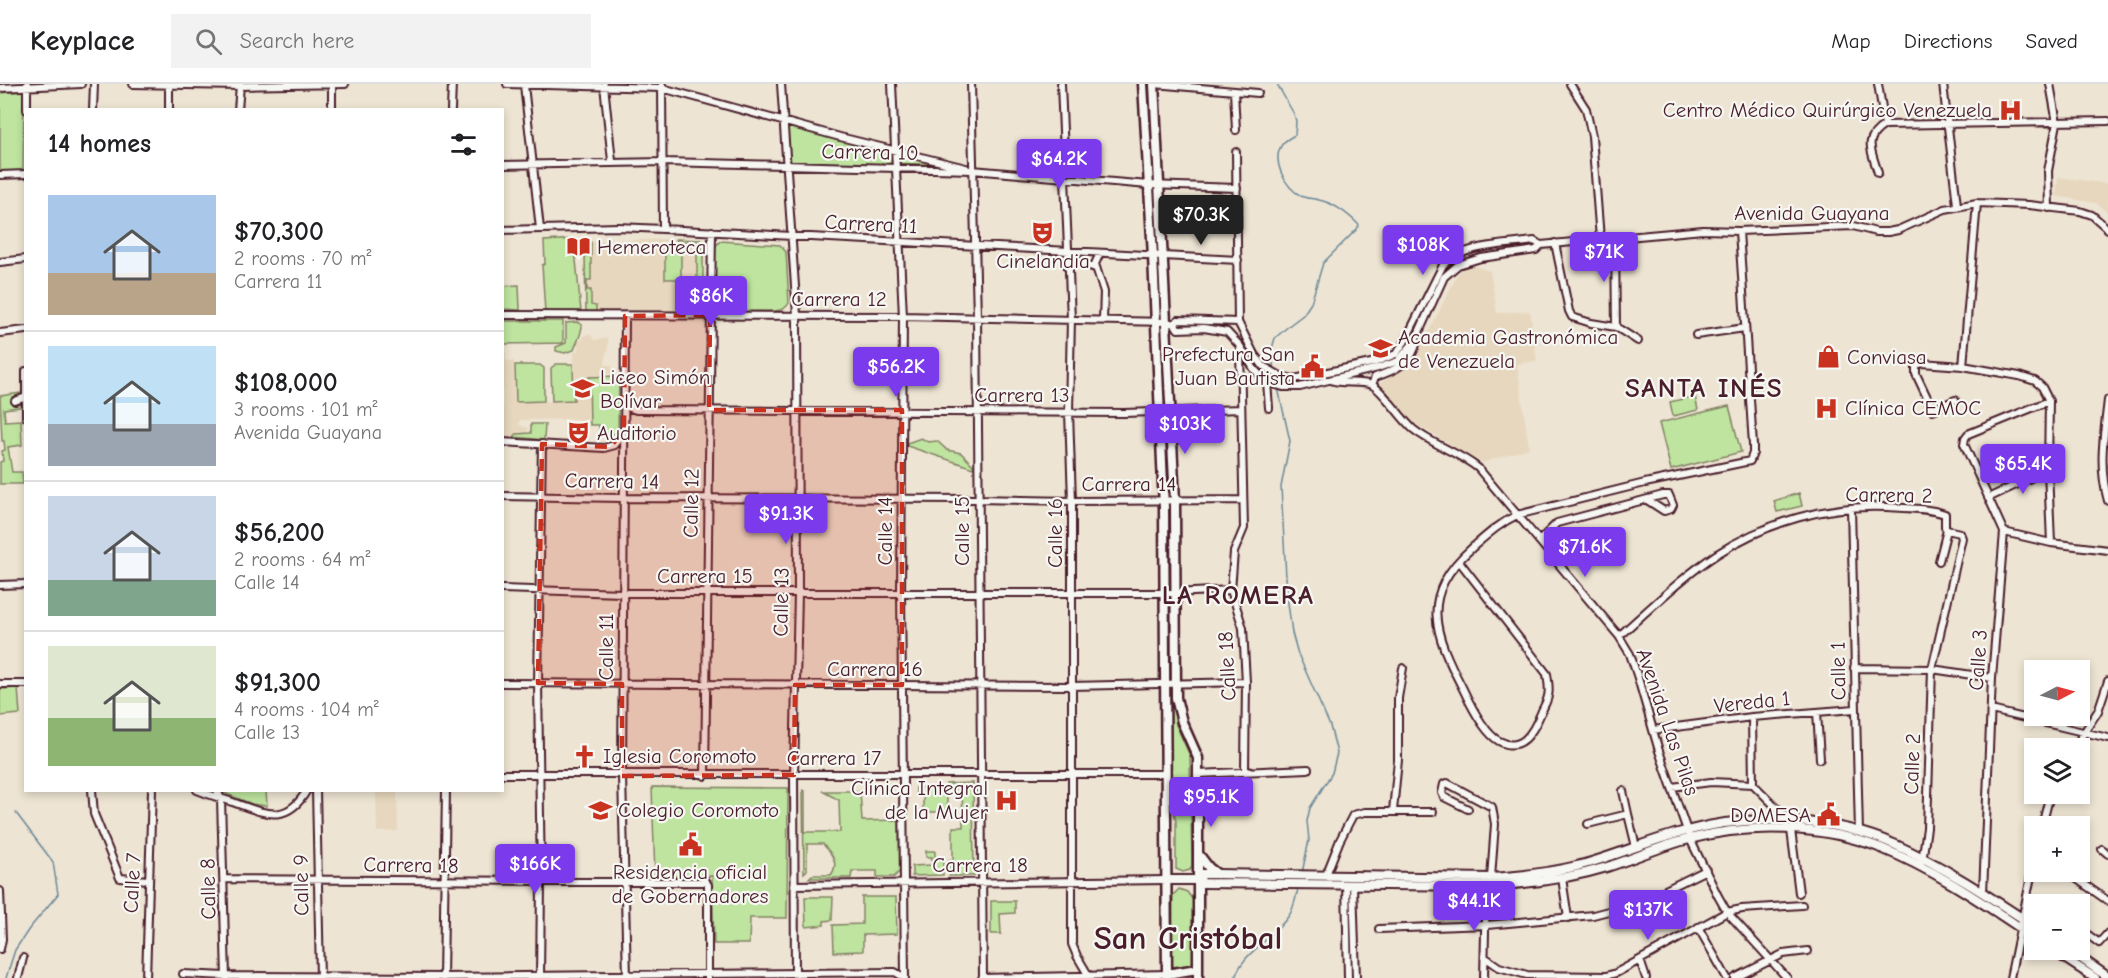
<!DOCTYPE html>
<meta charset="utf-8">
<style>
:root{--surface:#fff;--page:#f2f2f2;--text:#202124;--muted:#757577;--line:#e0e0e0;--accent:#7c3aed}
body{margin:0;font-family:"Comic Neue",sans-serif;background:var(--page);color:var(--text);height:100vh;display:flex;flex-direction:column;font-size:22px;white-space:nowrap}
*{box-sizing:border-box;margin:0}
p{font-size:20px;color:var(--muted)}
.icon{flex:none;width:33px;height:33px;fill:none;stroke:currentColor;stroke-width:2;stroke-linecap:round;stroke-linejoin:round}
.map{position:relative;flex:1;overflow:hidden}
.panel{position:absolute;left:24px;top:24px;width:480px;height:684px;display:flex;flex-direction:column;background:var(--surface);border-radius:0px;box-shadow:0 3px 9px #0003}
.panel>*{flex:none}
.needle{width:39px;rotate:84deg}
.fabs{position:absolute;left:2024px;top:576px;display:grid;gap:12px}
.fabs a{display:grid;place-items:center;width:66px;height:66px;border-radius:0px;background:var(--surface);box-shadow:0 3px 9px #0003;font-size:30px}
.price{position:absolute;translate:-50% -51px;padding:0 14px;border-radius:6px;background:var(--accent);color:#fff;font-size:20px;line-height:39px;filter:drop-shadow(0 2px 3px #0008)}
.price::after{content:'';position:absolute;left:50%;top:36px;width:18px;height:14px;margin-left:-9px;background:inherit;clip-path:polygon(0 0,100% 0,50% 100%)}
.price.active{background:#222;color:#fff}
ul{padding:0;list-style:none}
li{display:flex;align-items:center;gap:18px;height:150px;padding:0 24px}
li+li{border-top:2px solid var(--line)}
li span{display:grid;place-items:center;flex:none;width:168px;height:120px;border-radius:0px;color:#555}
li>.icon{margin-inline-start:auto}
span .icon{width:72px;height:72px;fill:#fffc;stroke-width:1}
li b{font-size:26px}
h2{display:flex;justify-content:space-between;align-items:center;height:72px;padding:0 24px;font-size:26px}
header{display:flex;align-items:center;gap:36px;box-sizing:border-box;height:84px;padding:0 30px;background:var(--surface);border-bottom:2px solid var(--line)}
header strong{font-size:28px}
nav{display:flex;gap:33px;margin-inline-start:auto;font-size:21px}
.search{width:420px;height:54px;background:var(--page);display:flex;align-items:center;gap:15px;box-sizing:border-box;padding:0 21px;border-radius:0px;color:var(--muted);font-size:22px}
.map>svg:first-child{display:block}
.built{fill:#e7d7be}
.green{fill:#bee49f;stroke:#848265;stroke-width:1.5}
.lines{fill:none;stroke-linecap:round;stroke-linejoin:round}
.stream{stroke:#6c8998;stroke-width:1.5}
.minor-casing{stroke:#4a1f2b;stroke-width:10}
.tertiary-casing{stroke:#4a1f2b;stroke-width:12}
.secondary-casing{stroke:#4a1f2b;stroke-width:13}
.minor{stroke:#f6f6f2;stroke-width:6}
.tertiary{stroke:#f6f6f2;stroke-width:8}
.secondary{stroke:#f6f6f2;stroke-width:8}
.marked{fill:#c8321e;fill-opacity:0.2;stroke:#c8321e;stroke-width:4.5;stroke-dasharray:12 8;stroke-linejoin:round}
.labels{text-anchor:middle;stroke-width:4.5;stroke-linejoin:round;paint-order:stroke}
.poi-label{font-size:21px;fill:#4a1f2b;stroke:#f6f6f2;text-anchor:start}
.street-label{font-size:21px;fill:#4a1f2b;stroke:#f6f6f2}
.district-label{font-size:27px;font-weight:bold;letter-spacing:1.5px;fill:#4a1f2b;stroke:#f6f6f2}
.town-label{font-size:33px;font-weight:bold;fill:#4a1f2b;stroke:#f6f6f2}
</style>
<header>
<strong>Keyplace</strong>
<div class="search"><svg class="icon" aria-label="search" viewBox="0 0 24 24"><circle cx="10" cy="10" r="6"/><path d="M15 15l6 6"/></svg>Search here</div>
<nav><a>Map</a><a>Directions</a><a>Saved</a></nav>
</header>
<div class="map">
<svg width="2108" height="894" viewBox="0 0 2108 894">
<rect width="100%" height="100%" fill="#ede4d3"/>
<filter id="ink" filterUnits="userSpaceOnUse"><feTurbulence type="fractalNoise" baseFrequency=".0167" numOctaves="2"/><feDisplacementMap in="SourceGraphic" scale="12" xChannelSelector="R" yChannelSelector="G"/><feConvolveMatrix kernelMatrix="1 2 1 2 8 2 1 2 1" color-interpolation-filters="sRGB"/></filter>
<g filter="url(#ink)">
<path class="built" d="M2015,16L2017,34L2004,35L2003,17Z
M2058,93L2108,100V129L2096,119L2056,112Z
M676,155L701,156L704,159V225L699,229H585L584,166L586,161L596,157Z
M1471,181L1490,187L1497,229L1530,227L1537,277L1517,280L1529,364L1482,379L1412,338L1399,326L1379,300L1415,276L1458,189Z
M588,250L592,252L594,256L608,254V267L606,268L605,281H611L613,286L611,289L606,290V293H589L590,338H577V335L520,336L519,341L528,344L527,349L516,350L514,353L503,354L502,267H505L506,277H514L515,318L575,317L574,268L578,267V256H582L583,252Z
M376,707H397L398,747L377,748Z"/>
<path class="green" d="M24,7L23,88L0,89V9Z
M783,37L930,75V86L786,82Z
M574,155L581,228H545L542,181L545,180L544,157Z
M676,155L701,156L703,158V224L698,227H679V216H697V158L677,157Z
M720,157L780,161L786,168L789,219C786,225 781,226 775,227L721,228L714,221V215L715,163Z
M591,159V196H587V206H591V221L596,222V228H586L585,167Z
M665,168H681V195H665Z
M503,199V202L519,201L520,226L503,225Z
M503,237H563V259L503,260Z
M577,238L582,241C582,250 577,257 574,266L565,269L556,267V263L566,259V239Z
M556,280H573L574,316L552,317L551,284Z
M515,281H540L544,284V317L516,318Z
M619,292L618,345L616,350L599,348V341H590L589,293Z
M20,309V323L4,325L5,337L21,336L22,361L8,363L12,388H22L23,400H0V378L3,377L2,367L5,366L4,357H2L0,312Z
M1695,312L1698,326L1673,332L1670,318Z
M1729,322L1741,368L1671,386L1659,339Z
M531,340H545L544,356L514,353L516,350L531,349Z
M921,354L928,358L937,357L947,366L961,369L973,381V384L907,362V359Z
M1799,409L1802,422L1777,428L1774,417Z
M18,604L20,630L0,632V605Z
M1168,611H1172L1176,641L1190,672L1192,782L1190,786L1183,788L1176,785V738L1172,716L1173,698L1168,675Z
M973,699L974,792H949V776L953,775V743H963L962,705L947,704L946,700Z
M652,703L788,704L787,834H750L749,860H714L712,792L655,793Z
M916,704H931V706H941V708H947V725L943,726V728H923V713L916,712Z
M803,706L805,707V748H840L839,716L822,707H860L862,737L899,736L900,787L894,793H877V787H852L851,794H809L812,791H831C840,779 831,769 823,760H807V786L804,789Z
M219,707H266L267,722L252,720Z
M926,767H935V774H943V791L912,792V782L932,781V773H926Z
M1179,805L1187,808L1193,816V877L1191,882L1177,886L1173,883L1172,879L1173,811Z
M805,813H833L832,836L824,837V841L806,843Z
M862,813H896L897,850L863,851V867L834,868L833,841L862,840Z
M991,817H1015V829L1000,830L1001,850H991Z"/>
<g class="lines">
<path class="stream" d="M1274,285L1271,268L1275,254L1291,240L1303,231L1311,219L1323,179L1357,145L1359,141C1349,131 1334,119 1319,116C1313,114 1307,115 1301,112C1285,103 1270,76 1283,59C1286,56 1291,53 1295,51L1296,37L1294,30L1277,0
M1278,304L1290,357L1281,403L1287,511L1292,549L1298,570L1330,642L1337,669L1332,689L1310,724L1307,737L1309,756L1302,789
M6,894L15,866L29,845L58,810L53,778L16,729
M1235,894C1243,867 1275,854 1290,830C1295,821 1296,811 1299,802"/>
<defs>
<path id="minor" d="M133,0L240,2L345,0
M507,0L662,4L840,53L966,84
M781,0L797,231L798,509L794,691L795,894
M892,0L903,232L901,508L905,894
M971,0L977,233L983,894
M1061,0L1071,235L1069,328L1072,417V860L1077,872L1090,894
M1154,0L1258,9
M1570,0L1586,25L1592,52L1600,155
M1878,0L1885,41
M1943,0L1957,121
M524,1L540,145
M604,1L612,77
M662,1L663,145
M0,4L81,0
M1234,7L1236,46
M27,26V0
M93,26L94,0
M169,26V0
M238,26L240,1
M332,26V0
M451,26L452,0
M1885,41L2108,37
M1236,68L1238,238L1254,270L1263,282L1281,292L1294,295L1376,278L1396,270L1405,257L1443,181C1463,160 1507,161 1534,157L1541,161L1703,146L1739,147L1853,142L1876,148H1888L1898,146L1945,125L1977,119L2029,121L2080,127L2092,131L2108,145
M502,81L664,78L972,86L1149,101L1237,104
M1878,89C1872,67 1862,55 1885,41
M0,91L26,90
M2049,124L2048,87L2057,39L2050,0
M502,146L618,143L663,145L1238,176
M1615,154L1616,243
M1555,159L1569,227L1572,233L1591,239L1616,243L1638,257
M1100,169L1095,180L1104,208L1103,236
M0,178L26,175
M1067,183L1080,178L1095,184
M502,231L903,232L1166,238L1175,240L1178,245L1204,244L1227,248L1240,262L1254,285L1267,298L1283,303H1300L1378,284L1398,277L1415,257L1444,193L1458,181L1481,174L1536,166L1541,161
M625,232L622,692L627,894
M1175,240L1178,236L1238,238
M0,249L26,246
M1696,251L1745,244
M1240,266L1244,444L1234,468L1231,506L1243,544L1246,598L1245,687
M1963,282L1977,119
M26,287V333
M1331,296C1342,301 1358,296 1372,301C1383,306 1401,335 1413,345C1433,361 1458,368 1478,384L1619,552L1630,570L1638,594L1659,667L1690,755L1718,812L1727,828L1787,894
M1267,298L1269,324
M1372,301L1375,293C1394,287 1414,278 1417,256
M1955,316L1933,326L1916,290V282L1921,279L1963,282L2019,292L2035,297L2042,303L2049,317L2048,386L2051,459
M2108,316C2104,352 2098,381 2108,417
M15,317L26,313
M625,318L630,324L636,326L1124,329L1241,325
M502,358L604,364L615,361L623,348
M502,412L623,414L978,415L1072,417L1243,416
M1988,414L2048,386
M1851,424L1859,748
M2004,448L2051,459L2108,466
M1539,457L1557,439L1663,411H1669L1673,421L1671,425L1664,427L1647,416
M1459,477L1547,590C1548,597 1550,605 1548,612C1547,618 1543,624 1541,629C1533,648 1522,669 1499,657C1484,649 1470,620 1463,605C1434,549 1418,511 1473,463C1487,451 1500,439 1517,431L1645,399L1750,377L1753,369V361L1739,147
M1939,477L1947,446
M0,501L26,500
M502,505L622,509H1175L1231,506
M1619,552C1651,524 1682,493 1717,470C1767,438 1828,420 1887,423C1906,424 1927,424 1945,430V443L1947,446L1960,449L1962,454L1932,585L1927,744L1922,777
M1854,584L1932,585L1992,594
M502,599L1071,602L1246,598
M0,600H26
M1991,626L2108,654
M1817,628L1820,675
M1752,633L1753,700
M1653,646L1752,633L1855,625
M2074,664L2098,627L2108,597
M502,690H1166
M1198,690L1308,685
M705,692L712,147
M1672,703L1711,698L1753,700L1790,737
M92,706L94,730L120,794L149,796
M197,706C211,712 225,715 238,720C268,731 288,739 307,706
M217,706L221,715L226,894
M316,706L320,894
M1623,707L1628,730
M1468,725L1444,713L1442,709L1444,700L1447,699L1492,723L1495,740L1491,794
M1393,727L1398,676V614L1403,584
M1588,740L1628,730L1636,763
M2042,742L2050,710
M1791,746L1799,809
M2102,765L2108,770
M1326,791L1340,756L1353,731L1365,728H1433
M2074,793L2108,817
M1562,794L1568,834
M224,795L706,798L708,801V894
M1346,800L1348,894
M1353,800L1356,894
M794,801L1167,796
M0,807L2,855L0,865
M1983,809L1992,594L2004,448L1964,360L1965,354L1968,350L2049,317
M1698,843L1727,894
M2079,844L2099,859L2108,849
M1379,845L1487,841L1593,831L1639,819L1706,786
M1486,874L1499,883L1527,891L1606,892L1616,889L1727,828L1742,825L1802,821
M1640,876L1646,894
M183,890L226,892L443,893L895,888L905,894
M18,894L23,874
M146,894L152,706
M443,894L446,706
M540,894L541,799L538,599L542,360
M982,894L1167,890
M1484,894L1486,802
M1735,894L1783,870L1808,867
M2010,894L2034,778"/>
<path id="tertiary" d="M1167,796H1198L1203,799L1486,802C1527,800 1568,795 1607,783C1635,774 1661,762 1689,755C1750,739 1823,741 1881,764C1936,786 1986,821 2034,853
M1198,796L1203,790H1217L1491,794C1520,792 1549,789 1577,782C1614,773 1649,756 1686,747C1753,729 1833,733 1896,761C1945,783 1990,813 2034,842
M2052,866L2095,894
M2069,866L2108,893"/>
<path id="secondary" d="M1143,0L1153,172L1164,424L1167,894
M1154,0L1175,417L1176,614L1182,638L1198,674V894
M1199,771L1209,784L1217,790
M1167,890L1197,885"/>
</defs>
<use href="#minor" class="minor-casing"/>
<use href="#tertiary" class="tertiary-casing"/>
<use href="#secondary" class="secondary-casing"/>
<use href="#minor" class="minor"/>
<use href="#tertiary" class="tertiary"/>
<use href="#secondary" class="secondary"/>
</g>
</g>
<path class="marked" d="M710,231L709,326H902V601H795L794,691L622,692V600L538,599L542,360L610,363L624,347L625,232Z"/>
<defs>
<symbol id="hospital-bare" viewBox="-9 -9 18 18"><path d="M-5-5h3v3.5h4V-5h3V5h-3V1.5h-4V5h-3Z" fill="#c8321e" stroke="#f6f6f2" stroke-width="2.5" paint-order="stroke"/></symbol>
<symbol id="theatre-bare" viewBox="-9 -9 18 18"><path d="M-5-5.5Q0-4 5-5.5V0Q5 5 0 6Q-5 5-5 0ZM-3.3-2.5H-1v1.5H-3.3ZM1-2.5H3.3v1.5H1ZM-2.8 1Q0 5.5 2.8 1Z" fill="#c8321e" stroke="#f6f6f2" stroke-width="2.5" paint-order="stroke"/></symbol>
<symbol id="library-bare" viewBox="-9 -9 18 18"><path d="M-6-4Q-3-5.5-.7-3.5V5Q-3 3-6 4ZM6-4Q3-5.5 .7-3.5V5Q3 3 6 4Z" fill="#c8321e" stroke="#f6f6f2" stroke-width="2.5" paint-order="stroke"/></symbol>
<symbol id="university-bare" viewBox="-9 -9 18 18"><path d="M0-5L7-2L0 1L-7-2ZM-4 1L0 2.5L4 1V4Q0 6-4 4Z" fill="#c8321e" stroke="#f6f6f2" stroke-width="2.5" paint-order="stroke"/></symbol>
<symbol id="shop-bare" viewBox="-9 -9 18 18"><path d="M-5-2.5h2.3a2.7 3.5 0 0 1 5.4 0H5L5.5 6h-11ZM-1.5-2.5h3a1.5 2.3 0 0 0-3 0Z" fill="#c8321e" stroke="#f6f6f2" stroke-width="2.5" paint-order="stroke"/></symbol>
<symbol id="civic-bare" viewBox="-9 -9 18 18"><path d="M-.6-6.5H3V-4.5H.6V-3L4-1V1h2V6H-6V1h2V-1L-.6-3ZM-1.2 2.5V6h2.4V2.5Z" fill="#c8321e" stroke="#f6f6f2" stroke-width="2.5" paint-order="stroke"/></symbol>
<symbol id="church-bare" viewBox="-9 -9 18 18"><path d="M-1.2-6h2.4v3.5h3.3v2.4h-3.3V6h-2.4V-.1h-3.3v-2.4h3.3Z" fill="#c8321e" stroke="#f6f6f2" stroke-width="2.5" paint-order="stroke"/></symbol>
<symbol id="school-bare" viewBox="-9 -9 18 18"><path d="M0-5L7-2L0 1L-7-2ZM-4 1L0 2.5L4 1V4Q0 6-4 4Z" fill="#c8321e" stroke="#f6f6f2" stroke-width="2.5" paint-order="stroke"/></symbol>
</defs>
<g fill-rule="evenodd">
<use href="#hospital-bare" x="1994" y="10" width="33" height="33"/>
<use href="#theatre-bare" x="1026" y="132" width="33" height="33"/>
<use href="#library-bare" x="562" y="146" width="33" height="33"/>
<use href="#university-bare" x="1364" y="248" width="33" height="33"/>
<use href="#shop-bare" x="1812" y="256" width="33" height="33"/>
<use href="#civic-bare" x="1296" y="266" width="33" height="33"/>
<use href="#university-bare" x="566" y="288" width="33" height="33"/>
<use href="#hospital-bare" x="1810" y="308" width="33" height="33"/>
<use href="#theatre-bare" x="562" y="332" width="33" height="33"/>
<use href="#church-bare" x="568" y="656" width="33" height="33"/>
<use href="#hospital-bare" x="990" y="700" width="33" height="33"/>
<use href="#school-bare" x="584" y="710" width="33" height="33"/>
<use href="#civic-bare" x="1812" y="714" width="33" height="33"/>
<use href="#civic-bare" x="674" y="744" width="33" height="33"/>
</g>
<g class="labels">
<g class="poi-label">
<text x="1992" y="33" text-anchor="end">Centro Médico Quirúrgico Venezuela</text>
<text x="597" y="170">Hemeroteca</text>
<text x="1043" y="184" text-anchor="middle">Cinelandia</text>
<text x="1398" y="260">Academia Gastronómica<tspan x="1398" dy="24">de Venezuela</tspan></text>
<text x="1295" y="277" text-anchor="end">Prefectura San<tspan x="1295" dy="24">Juan Bautista</tspan></text>
<text x="1847" y="280">Conviasa</text>
<text x="600" y="300">Liceo Simón<tspan x="600" dy="24">Bolívar</tspan></text>
<text x="1845" y="331">Clínica CEMOC</text>
<text x="597" y="356">Auditorio</text>
<text x="603" y="679">Iglesia Coromoto</text>
<text x="988" y="711" text-anchor="end">Clínica Integral<tspan x="988" dy="24">de la Mujer</tspan></text>
<text x="618" y="733">Colegio Coromoto</text>
<text x="1811" y="738" text-anchor="end">DOMESA</text>
<text x="690" y="795" text-anchor="middle">Residencia oficial<tspan x="690" dy="24">de Gobernadores</tspan></text>
</g>
<g class="street-label">
<text transform="translate(870 68) rotate(1)" y="7">Carrera 10</text>
<text x="1812" y="136">Avenida Guayana</text>
<text transform="translate(871 140) rotate(3)" y="7">Carrera 11</text>
<text x="839" y="222">Carrera 12</text>
<text x="1022" y="318">Carrera 13</text>
<text transform="translate(612 397) rotate(1)" y="7">Carrera 14</text>
<text x="1129" y="407">Carrera 14</text>
<text transform="translate(1889 411) rotate(1)" y="7">Carrera 2</text>
<text transform="translate(691 419) rotate(-89)" y="7">Calle 12</text>
<text transform="translate(885 447) rotate(-90)" y="7">Calle 14</text>
<text transform="translate(962 447) rotate(-90)" y="7">Calle 15</text>
<text transform="translate(1055 449) rotate(-90)" y="7">Calle 16</text>
<text x="705" y="499">Carrera 15</text>
<text transform="translate(781 518) rotate(-89)" y="7">Calle 13</text>
<text transform="translate(606 563) rotate(-90)" y="7">Calle 11</text>
<text transform="translate(1978 576) rotate(-86)" y="7">Calle 3</text>
<text transform="translate(1227 582) rotate(-93)" y="7">Calle 18</text>
<text x="875" y="592">Carrera 16</text>
<text transform="translate(1838 587) rotate(-91)" y="7">Calle 1</text>
<text transform="translate(1752 618) rotate(-6)" y="7">Vereda 1</text>
<text transform="translate(1668 638) rotate(71)" y="7">Avenida Las Pilas</text>
<text x="834" y="681">Carrera 17</text>
<text transform="translate(1912 680) rotate(-88)" y="7">Calle 2</text>
<text transform="translate(411 781) rotate(1)" y="7">Carrera 18</text>
<text x="980" y="788">Carrera 18</text>
<text transform="translate(132 799) rotate(-87)" y="7">Calle 7</text>
<text transform="translate(301 801) rotate(-91)" y="7">Calle 9</text>
<text transform="translate(208 805) rotate(-91)" y="7">Calle 8</text>
</g>
<g class="district-label">
<text x="1704" y="313">SANTA INÉS</text>
<text x="1238" y="520">LA ROMERA</text>
</g>
<g class="town-label">
<text x="1188" y="865">San Cristóbal</text>
</g>
</g>
</svg>
<div class="fabs">
<a><svg class="needle" viewBox="-14 -14 28 28"><path d="M0-13l5 13h-10z" fill="#e53935"/><path d="M0 13l5-13h-10z" fill="#757577"/></svg></a>
<a><svg class="icon" aria-label="layers" viewBox="0 0 24 24"><path d="M12 4l9 5-9 5-9-5zM3 14l9 5 9-5"/></svg></a>
<a>+</a>
<a>−</a>
</div>
<b class="price" style="left:1059px;top:106px">$64.2K</b>
<b class="price active" style="left:1201px;top:162px">$70.3K</b>
<b class="price" style="left:1423px;top:192px">$108K</b>
<b class="price" style="left:1604px;top:199px">$71K</b>
<b class="price" style="left:711px;top:243px">$86K</b>
<b class="price" style="left:896px;top:314px">$56.2K</b>
<b class="price" style="left:1185px;top:371px">$103K</b>
<b class="price" style="left:2023px;top:411px">$65.4K</b>
<b class="price" style="left:786px;top:461px">$91.3K</b>
<b class="price" style="left:1585px;top:494px">$71.6K</b>
<b class="price" style="left:1211px;top:744px">$95.1K</b>
<b class="price" style="left:535px;top:811px">$166K</b>
<b class="price" style="left:1474px;top:848px">$44.1K</b>
<b class="price" style="left:1648px;top:857px">$137K</b>
<section class="panel">
<h2>14 homes<svg class="icon" aria-label="filters" viewBox="0 0 24 24"><path d="M4 7h16M4 17h16"/><circle cx="9" cy="7" r="2"/><circle cx="15" cy="17" r="2"/></svg></h2>
<ul>
<li><span style="background:linear-gradient(#a9c7e8 65%,#b9a48a 0)"><svg class="icon" aria-label="home" viewBox="0 0 24 24"><path d="M3 11l9-7 9 7M6 9v11h12V9"/></svg></span><div><b>$70,300</b><p>2 rooms · 70 m²</p><p>Carrera 11</p></div></li>
<li><span style="background:linear-gradient(#bfe0f5 65%,#9aa5b1 0)"><svg class="icon" aria-label="home" viewBox="0 0 24 24"><path d="M3 11l9-7 9 7M6 9v11h12V9"/></svg></span><div><b>$108,000</b><p>3 rooms · 101 m²</p><p>Avenida Guayana</p></div></li>
<li><span style="background:linear-gradient(#c9d6e8 70%,#7fa58c 0)"><svg class="icon" aria-label="home" viewBox="0 0 24 24"><path d="M3 11l9-7 9 7M6 9v11h12V9"/></svg></span><div><b>$56,200</b><p>2 rooms · 64 m²</p><p>Calle 14</p></div></li>
<li><span style="background:linear-gradient(#dfe7d0 60%,#8fb573 0)"><svg class="icon" aria-label="home" viewBox="0 0 24 24"><path d="M3 11l9-7 9 7M6 9v11h12V9"/></svg></span><div><b>$91,300</b><p>4 rooms · 104 m²</p><p>Calle 13</p></div></li>
</ul>
</section>
</div>
